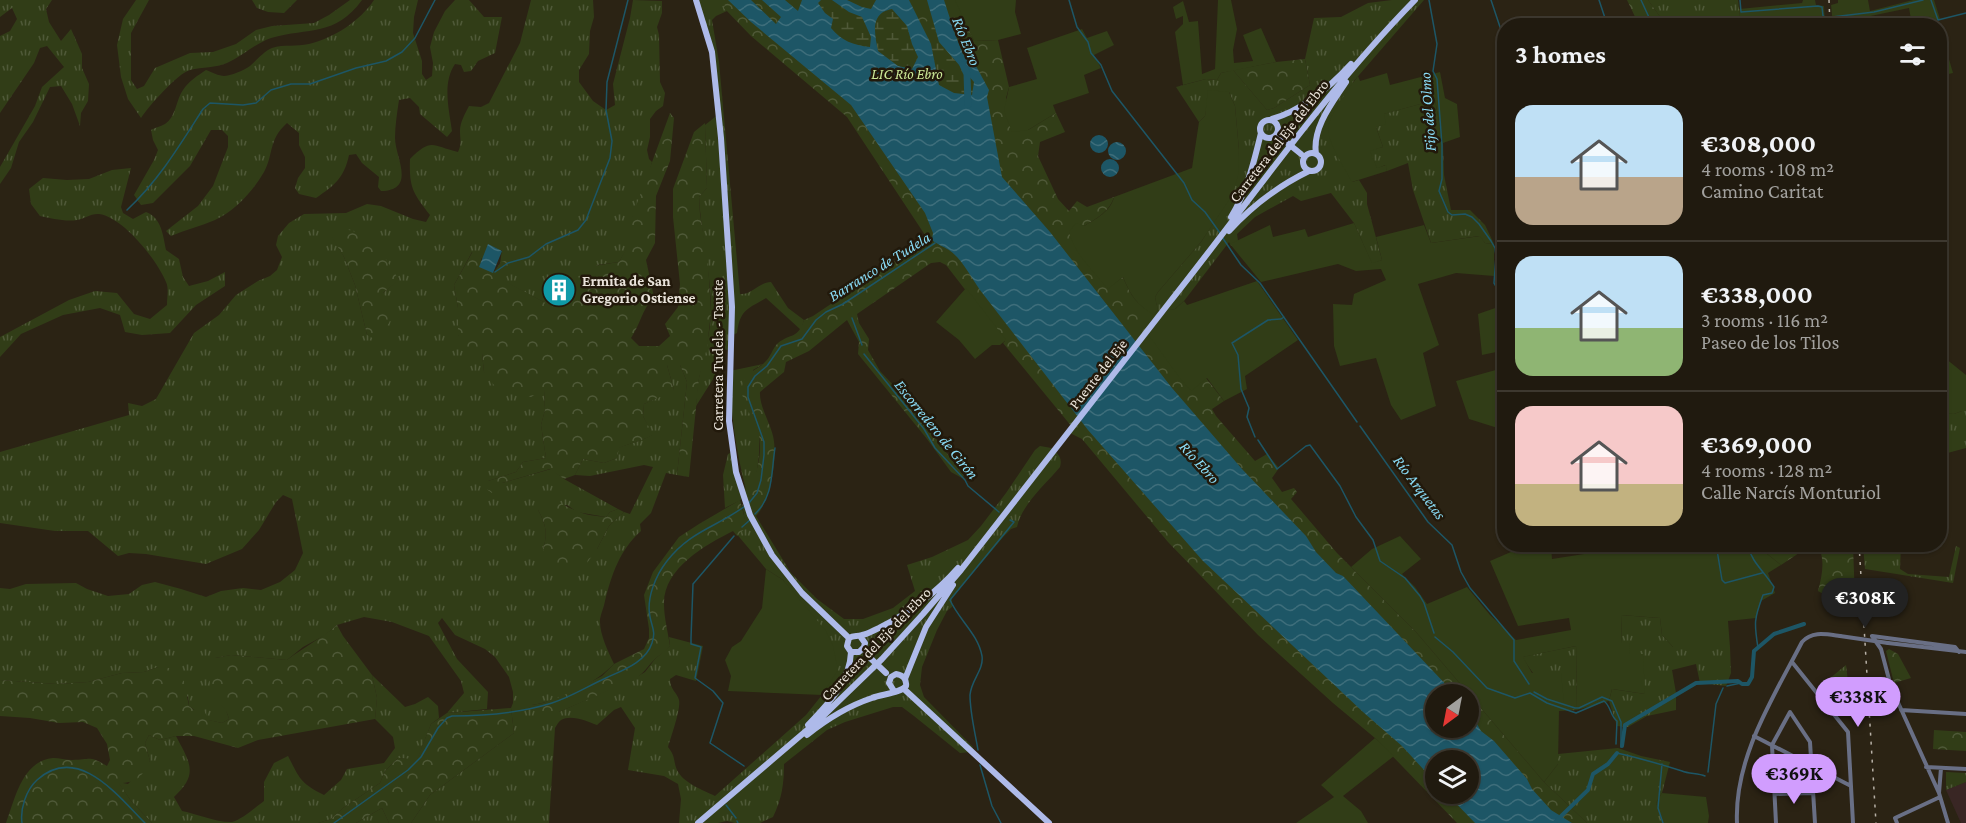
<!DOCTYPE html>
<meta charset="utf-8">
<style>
:root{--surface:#201a0f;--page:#2d271d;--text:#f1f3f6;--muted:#a2a19e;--line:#3d382f;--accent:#d19dfe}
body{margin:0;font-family:"Crimson Pro",serif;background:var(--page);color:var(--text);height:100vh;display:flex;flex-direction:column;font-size:22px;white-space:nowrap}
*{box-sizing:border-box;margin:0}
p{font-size:20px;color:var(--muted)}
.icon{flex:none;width:33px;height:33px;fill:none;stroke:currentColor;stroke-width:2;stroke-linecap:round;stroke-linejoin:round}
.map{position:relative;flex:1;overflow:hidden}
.drawer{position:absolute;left:1497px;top:18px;width:450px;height:534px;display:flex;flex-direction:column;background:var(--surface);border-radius:24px;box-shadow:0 2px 4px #0004,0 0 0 2px var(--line)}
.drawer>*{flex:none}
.needle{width:39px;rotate:212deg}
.buttons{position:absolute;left:1425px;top:684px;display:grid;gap:12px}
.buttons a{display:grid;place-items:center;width:54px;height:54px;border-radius:50%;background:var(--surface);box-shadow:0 2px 4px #0004,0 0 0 2px var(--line);font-size:30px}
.price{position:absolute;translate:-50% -51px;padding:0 14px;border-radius:21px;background:var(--accent);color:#111;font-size:20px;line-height:39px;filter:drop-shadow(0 2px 3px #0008)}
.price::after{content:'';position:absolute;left:50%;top:36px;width:18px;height:14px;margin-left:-9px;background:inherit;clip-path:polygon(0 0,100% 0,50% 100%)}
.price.active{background:#222;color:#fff}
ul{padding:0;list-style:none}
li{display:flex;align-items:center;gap:18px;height:150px;padding:0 18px}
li+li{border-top:2px solid var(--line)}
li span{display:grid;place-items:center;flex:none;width:168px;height:120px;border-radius:18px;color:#555}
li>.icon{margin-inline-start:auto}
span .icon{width:72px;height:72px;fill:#fffc;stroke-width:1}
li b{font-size:26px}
h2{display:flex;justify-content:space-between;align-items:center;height:72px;padding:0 18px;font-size:26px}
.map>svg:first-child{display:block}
.education{fill:#392624}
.grass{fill:url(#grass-tufts);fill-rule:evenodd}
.forest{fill:url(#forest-crowns);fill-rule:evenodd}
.wetland{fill:url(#wetland-marsh)}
.garden{fill:#313d17}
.water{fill:url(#water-waves);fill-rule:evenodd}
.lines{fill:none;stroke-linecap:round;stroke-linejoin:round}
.stream{stroke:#1d5666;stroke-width:1.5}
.canal{stroke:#1d5666;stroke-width:4}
.river{stroke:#1d5666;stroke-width:7}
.street{stroke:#696f85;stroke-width:4}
.primary{stroke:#aebae9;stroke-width:6}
.rail{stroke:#b8b1a7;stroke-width:1.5;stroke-dasharray:3 6;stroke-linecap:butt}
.street-bridge{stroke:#696f85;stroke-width:4}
.primary-bridge{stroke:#aebae9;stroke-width:6}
.labels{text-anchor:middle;stroke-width:5;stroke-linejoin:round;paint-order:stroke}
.park-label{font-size:15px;font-style:italic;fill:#ccea98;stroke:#22190b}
.street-label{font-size:15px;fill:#eae4db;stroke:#22190b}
.poi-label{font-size:15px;font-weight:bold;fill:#eae4db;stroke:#22190b;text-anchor:start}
.water-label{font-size:16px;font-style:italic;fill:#89dbf6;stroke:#22190b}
</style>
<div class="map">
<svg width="1966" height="823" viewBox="0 0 1966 823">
<defs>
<pattern id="grass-tufts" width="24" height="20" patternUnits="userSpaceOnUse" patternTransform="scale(1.5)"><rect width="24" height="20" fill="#313d17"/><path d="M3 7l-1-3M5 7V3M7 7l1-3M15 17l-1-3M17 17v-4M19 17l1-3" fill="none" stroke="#4f5938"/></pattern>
<pattern id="forest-crowns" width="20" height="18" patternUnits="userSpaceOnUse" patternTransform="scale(1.5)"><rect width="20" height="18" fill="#313d17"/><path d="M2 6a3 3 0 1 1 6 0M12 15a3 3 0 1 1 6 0" fill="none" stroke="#4f5938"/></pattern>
<pattern id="wetland-marsh" width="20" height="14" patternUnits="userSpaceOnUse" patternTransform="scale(1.5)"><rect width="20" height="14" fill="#313d17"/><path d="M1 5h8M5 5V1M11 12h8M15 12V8" fill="none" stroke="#4f5938"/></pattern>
<pattern id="water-waves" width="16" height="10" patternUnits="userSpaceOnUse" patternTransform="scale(1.5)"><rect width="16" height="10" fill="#1d5666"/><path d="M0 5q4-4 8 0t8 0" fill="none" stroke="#3e6e7b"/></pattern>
</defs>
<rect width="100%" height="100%" fill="#2b2314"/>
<path class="education" d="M1966,782V823H1961L1946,790Z"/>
<path class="grass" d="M0,0H52L46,9L49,22L61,41L71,29L82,54V68L89,84L88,101L81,113L80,126L72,104L61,86L50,87L33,122L19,142L11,168L0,184V167L35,106L42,87L64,67L47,46L40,48L34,63L0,113V36L10,31L17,19L12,8L0,17Z
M136,0H149L131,33V80L137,89L144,86L155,68L190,53L213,52L236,44L256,30L272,26L314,23L329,15L350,0H362C335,37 309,27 271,38C254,44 243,56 227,63C216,68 202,67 190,70C178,73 148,107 141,118L128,99L121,77L117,45L123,19Z
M252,0H297L284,13L268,12L257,8Z
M374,0H418L414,17L413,33L422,61V74L426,80L432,76L433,63L430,47L434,32L445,11L455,0H469L484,17H502L495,53L478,61L471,71L464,72L461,65L455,64C442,83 449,109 452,131L447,137L420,114L419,107L410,98L399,100C397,113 395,126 395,138C395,157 417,190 381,191L378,187L379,177L362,163L356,154L349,155C344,178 335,185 316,198L299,194L295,188L298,178L305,168V157L299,145V133L287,123C268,140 274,154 264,172C253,191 235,211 215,220C201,226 185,230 171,236L166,231L198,206L213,186L228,147V136L222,130H211L190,166L153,203L141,205L134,195L154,160L158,150L153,140L151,130C156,127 160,127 165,124C176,117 176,100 183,90C189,81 197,76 206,70C211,72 219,76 224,76C230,76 245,70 250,66C257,60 263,52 272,48C284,44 297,47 309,44C334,38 360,21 374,0Z
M531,0H593L594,17L590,31L589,54L579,70V82L593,101L606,110L615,105L613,84L630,18L633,0L662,1V13L657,27L659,35L660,82L665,93L663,106L656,111L650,119V137L647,150L649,159L652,162L638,212L632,217V240L619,262L597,265L576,283L569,302L553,307L502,280L500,264L502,250L483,259L472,252L454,285L458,308V335L482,353L484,372L544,389L545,410L541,425L546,458L523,462L516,472L488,481L502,483L551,469L564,479L618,509L610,512L606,517L577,512L567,505L538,510C546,524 548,534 543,549H597L609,526L624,512L630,514L653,467L644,465L590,476L575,475L583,459L604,463L617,458L618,448C630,443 642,441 652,435L643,416L644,404L674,390L667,365H680L687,382L677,475L666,473L651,513L640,524L641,531C620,550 612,573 605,601C604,607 601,613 600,619C599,633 608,651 614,664C593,685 561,700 532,705L559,712L635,678L645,672L655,659L670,646L669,637L703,646L696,681L676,675L670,679C670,690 677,692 679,700C681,709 671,737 668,747C676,757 673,761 677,770C683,783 703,790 715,796L806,715L822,695L796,598L783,580L766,569L735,532L746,527L742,504L751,514L756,516L791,573L817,599L844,619H863L893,608L915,591L907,565L932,557L968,540L981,526L1006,493L1035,450L1040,446L1057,449L1055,451C1060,456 1062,460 1060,467C1045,485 1022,504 1017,527L1011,529L1004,536L952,598V607L947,611L937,630L922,667L920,685L924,697L973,747L971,752L960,753L914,716L902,707H893L845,722L827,730L784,764C784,783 782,799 773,817L760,823H735L727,821L718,823H679L681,799L678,784L664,776L628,770L635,728L621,707L614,710L597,725C587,721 571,714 561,720C558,722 557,725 555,728L549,823H411L430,795L514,733L511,708L513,703V692L509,677L495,657L485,649L455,635L442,618L438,623L457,659L488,692L487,709L447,713L464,693L461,681L429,636L392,622L364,617L337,625L325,635L303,647L287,660L231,655L215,658L214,698L226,710L229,719L222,723L208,720L189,706L188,697L158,667L144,672L122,673L88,682L57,684L0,680V588L10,589L26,584L76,583L87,589L108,596L129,594L142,585L155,582L181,589L206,597L221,591L243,588L261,590L280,582L295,570L303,553L292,499L283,495L276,502L259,530L242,549L206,564L146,554L129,553L118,556L88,531H55L0,523V452L129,415L128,403L142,406L156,399L194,333L219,315L236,295L258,281L270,276L277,270L282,257L276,245L278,236L289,223L304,214L346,213L367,204L381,206L413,219L426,222L430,215C413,193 409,188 410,159C432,137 432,146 458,152C462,143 460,140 460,131C460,122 465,114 469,106L481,107L489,103L520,43ZM328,229L399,279L381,295L367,335L355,285L344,257Z
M696,0H728L724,7L727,11L716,16L712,20L719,62L740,294C752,295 759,282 771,282L788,308L804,320L801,330L766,298C747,309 740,310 737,333L733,335V349L724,350L718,355L715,376L696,406C697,397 697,387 699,378C703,356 711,334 711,311C711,272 701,235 699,197L707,188L705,125L719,114L713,62Z
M1392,0H1424L1353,82L1352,182L1359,180L1367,193V204L1382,260L1372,264L1354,223L1331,193L1301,201L1293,196L1255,217L1237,234L1238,241L1231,246L1229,242L1184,301L1175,309L1158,312L1155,297L1158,292L1201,242L1232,194L1239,150L1235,106L1229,92L1208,100L1205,116L1199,122L1176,87L1206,79L1217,80L1221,73L1233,70L1267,110L1274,108L1310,85L1305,59L1314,18L1341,17L1368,3Z
M1648,0H1738L1741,25H1666Z
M1435,100L1443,143L1444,175L1451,210H1470L1485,225L1494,244L1485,243L1479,236L1431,243L1413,190L1408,163L1387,171L1385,165L1377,169L1369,150L1383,147L1376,127L1383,114Z
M131,168L121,207L123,213L133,219L146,212C162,218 163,236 166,250L179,259L183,277L189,286L208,281L225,272V286L196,305L170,333L142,335L125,332L120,315L100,308L63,315L21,334L0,357V337L69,300L95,291L117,293L134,314L150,319L167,305C167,297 169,288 166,282C157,260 123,217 99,214C91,213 84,219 77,220C65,222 51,218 40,216L31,204L29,189L43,178L67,180L89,179L112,170Z
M763,364L753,370C756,402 768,465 748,493C744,500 732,504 725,508L723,475L728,454L734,451L740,478L746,490C736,450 730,412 730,371Z
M1962,411H1966V448L1940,455V412L1954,414Z
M1863,545H1901L1900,569L1908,574L1949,577L1956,546L1960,548L1953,583L1865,569Z
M1621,615L1660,618L1662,635L1673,647H1730L1731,673L1726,686L1700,683L1696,664L1672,670L1676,693V710L1647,716L1628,727L1617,726L1609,701L1612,689L1645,694L1629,654L1622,643Z
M1576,646L1577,710L1559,711L1522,657Z
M1846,665L1850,698L1842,680L1818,688Z
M372,675L405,707L415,704L428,697L438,706L439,718L431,724L417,760L398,758L385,771L380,783L343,808L331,819L318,823H152L131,801L118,782L128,784L150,761L145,743L149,735L160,740L176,736C190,763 199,774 174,797L182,811C197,814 218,823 232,822C241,820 256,807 264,801V782L274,763L288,756C300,779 300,783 324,795L341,780L347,769L384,763L395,748L393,737L375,719L377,698Z
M1618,748L1641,756L1670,762L1662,793L1656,803L1664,823H1587L1544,782L1558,764V754Z
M1946,772L1966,773V782L1946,790Z
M382,808L389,823H356Z"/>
<path class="forest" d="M720,0H956L974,41L998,40L1009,87L1006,98L1028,130L1056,113L1065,132L1040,142L1038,156L1058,199L1069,211L1077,201L1087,207L1114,197C1110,211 1096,219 1084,226L1108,288L1123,277C1131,296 1136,304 1154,314L1158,310L1166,311L1206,378L1224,401L1212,409L1216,416L1255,461L1267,454L1279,468L1272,478L1282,492L1294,488L1297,492L1291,499L1337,553L1416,632L1544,782L1587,823H1457L1375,738L1333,703L1258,635L1168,542L1082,439L1070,433L1072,427L1003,343L1005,341L946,265L940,262L931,263L857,314L859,323L869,339L868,350L880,371L907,400L964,476L962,478L951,472L927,439L858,354L859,342L847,320L809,351L786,362L784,372L760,392C759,406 770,422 773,436C778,457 771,500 756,516L751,515L743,498C756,483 764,451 758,432C753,416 736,397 744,380C749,371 759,369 765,362C771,357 772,349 778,343C791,333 798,339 804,320L813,316L925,241V235L847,117L751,36L723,7L725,5ZM1436,694H1468V728H1436ZM1436,760H1468V794H1436Z
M1627,0H1648L1666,25H1639Z
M1305,59L1310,85L1274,108L1267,110L1233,70L1276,62Z
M670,113L674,118L670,161L656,196L655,243L646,260L654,297C641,311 641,323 631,338L639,346H659L670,336L665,324L678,307L680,284L673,217V189L694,132L705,123L707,188L699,197L700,214L708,263L711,312L707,348L699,378L689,477L677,475L687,382L680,365H667L674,390L672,399L660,397L644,404L643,416L653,435C642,441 630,443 619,448L617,458L604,463L583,459L575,475L564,479L550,469L502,483L492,493L485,488L488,481L516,472L523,462L546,458L541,425L545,410L544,390L531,397L497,389L484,372L482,353L469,354L458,335V308L454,285L473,251L482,256L480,267L494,272L501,262L515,258L503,280L553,307L569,302L576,283L586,267L619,262L631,240L632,217Z
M338,227L371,236L399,280L383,293L394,311L389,323L376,340L367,335L355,285L344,257L327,229Z
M740,500L747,527L737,536L733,531C705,545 663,569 664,604C664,618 668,632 670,646C665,652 659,655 654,660C647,667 644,673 635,679L559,712L544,713L534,711L532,705L543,703L569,693L602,676L614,664L644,649L649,638V629L644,595L653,572L679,537L699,524Z
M554,501C563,504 569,508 577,511C585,515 597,516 606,517L610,512L618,509L624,512L609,526L597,549L587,563L564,574L552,568L543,549C548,534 546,524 538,510L544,502Z
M1756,545H1811L1781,565Z
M1817,545H1853L1855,601L1840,603L1818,591C1822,576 1826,558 1817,545Z
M337,625L343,636L372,675L377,698L375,719L258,740L238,748L194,736H176L160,740L149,735L145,743L150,761C141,777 138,783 119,783L131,801L152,823H6C15,799 22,761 53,758C59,758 66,760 72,760C92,760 88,755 107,766L110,760L107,744L97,728L83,722L59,723L30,718L0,716V680L57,684L88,682L122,673L144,672L158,667L169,668L184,681L189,706L194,710L202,707L209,720L222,723L229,719C226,707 222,708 215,700C207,689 209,670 215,658L231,655L287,660C304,647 322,638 337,625Z
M1889,649L1898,654L1911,678L1894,683L1886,651Z
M511,708L514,733L430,795L411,823H389L382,808L356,823H318L331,819L343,808L380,783L385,771L398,758L417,759L431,724L447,713Z
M1934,730L1966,732V751L1933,749Z"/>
<path class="wetland" d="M821,0C840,0 845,11 862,17L871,36L870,47C853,45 842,41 831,27L833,19L825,13L818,3Z
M892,9L907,26L912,44L918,57L912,69L899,66L878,51C875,35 869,13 892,9Z
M931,16L939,42L974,82L973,96L954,93L939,85L931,44L921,23L928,21Z"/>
<path class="garden" d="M955,0H1016L1015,12L1021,34L998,40L974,41Z
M1218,0H1231L1237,29L1233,50L1234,63L1253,61L1243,35L1261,28L1276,62L1221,73L1217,80L1206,79L1183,85L1175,32L1183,24V16L1176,19L1173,7L1183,1L1189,22L1198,21L1202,74L1215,69Z
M1803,0H1815L1816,5L1824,6L1825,25H1741L1739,9L1802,3Z
M1838,0H1868L1870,11L1913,0H1934L1940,19L1937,20L1939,25H1912L1909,8L1861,18V25H1833L1831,5L1838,3Z
M1940,28L1953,73L1940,76Z
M1082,29L1087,38L1107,31L1114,45L1094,55L1101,68L1084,75L1089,93L1053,105L1056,113L1028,130L1012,132L1004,111L1009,87L1037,79L1027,48Z
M1440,72L1445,98L1457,104L1460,137L1443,143L1435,100L1384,114L1386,124L1376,127L1383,147L1370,151L1377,168L1386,165L1387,171L1352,182C1345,169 1329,144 1328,130C1328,116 1349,88 1358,76L1360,81L1387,73L1390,85Z
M1208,90L1229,92L1235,106L1239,150L1238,175L1233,194L1201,242L1158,292L1155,297L1158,310L1154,315C1136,304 1131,296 1123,277L1108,289C1094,272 1074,253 1069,232L1076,223L1084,226C1096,219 1111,211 1114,197L1192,168L1199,122L1205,116Z
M1354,223L1372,263L1382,260L1376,237L1424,225L1431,243L1480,236L1485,243L1494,244V276L1456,273L1418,284L1439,345L1423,353L1436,406L1401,420L1391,405L1376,358L1340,366L1334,346L1333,304L1352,305L1354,294L1386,280L1381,269L1356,271L1338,264L1261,282L1230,244L1270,225L1273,237L1305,229L1308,237Z
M1257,281L1298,340L1245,376L1247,389L1224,401L1207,378L1191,391L1179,377L1148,334L1164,310L1175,309L1184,301L1187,305Z
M966,288L1006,340L1000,345H992L975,359L959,340L936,322Z
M1504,305V430L1469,419L1456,381L1503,368L1501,351L1482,355L1478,314Z
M1940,354L1966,375V411H1962L1954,414L1942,413L1940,393Z
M1400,536L1421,559L1402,574L1415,587L1427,604L1467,587L1490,615L1516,640L1571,630L1569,618L1518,626L1490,561L1527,545H1551L1552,559L1616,549V545H1756L1781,565L1768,573L1775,593L1761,601L1756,618L1728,621L1730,647H1673L1662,635L1660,618L1621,615L1622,643H1629L1630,654H1643L1645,694L1612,689L1609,701L1577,710L1576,646L1523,657L1532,673H1561L1564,703L1559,711L1558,764L1544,782L1416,632L1351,567L1372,549Z
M766,569L783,580L826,631L833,646L838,670L822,695L728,691L731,676L725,660L732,647L741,641L762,608Z
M1375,738L1394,756L1343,796L1361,811L1368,823H1296L1334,797L1321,785Z
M1662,793L1706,797L1709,816L1708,823H1664L1656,803Z"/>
<path class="water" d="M728,0H751L776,24L781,17L762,0H785L798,11L802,0H821L818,3L825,13L833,19L831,28C842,41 853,45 870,47L871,37L862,17L849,12L832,0H847L862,7L871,9L876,0H909L931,44L939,85L954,93L972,95L974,82L939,42L927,0H944L955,34L963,54L976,66L989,90L987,97L1002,177L1050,232L1172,388L1242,469L1306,536L1316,552L1336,573L1343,576L1451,690L1454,694H1436V728H1468L1469,714L1473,717L1481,731L1494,741L1527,779L1532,789L1551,810L1572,823H1475L1447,794H1468V760H1436L1435,782L1402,746L1363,712L1203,561L1088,430L980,290C971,277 962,259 949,250C943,246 938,245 932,240L933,233L925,213L851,105L751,22ZM892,9L907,26L912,44L918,57L912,69L898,66L878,51C875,35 869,13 892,9Z
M1090 144a9 9 0 1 1 18 0a9 9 0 1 1-18 0Z
M1108 151a9 9 0 1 1 18 0a9 9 0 1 1-18 0Z
M1101 168a9 9 0 1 1 18 0a9 9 0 1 1-18 0Z
M488,244L502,251L493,273L479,267Z"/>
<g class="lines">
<path class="stream" d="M1069,0L1077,27L1088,42L1091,53L1101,65L1112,91L1184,183L1192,200L1205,212L1220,233
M1429,0L1437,44L1433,71L1437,79L1442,145V179L1439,191L1448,212L1452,215L1465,214L1472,217L1479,224L1491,241L1495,248L1496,256L1494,283L1504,300
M1491,0L1504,39
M1641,0L1653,26
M1740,0L1741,12L1818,6L1822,7L1823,16L1825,17
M1931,0L1938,20L1966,13
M1832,17L1874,12L1923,0
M1576,26L1606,21L1599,0
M127,210C159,180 180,145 203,109L210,103L243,105L256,103L271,90L291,84H310L356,68L386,61L402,52L415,38L435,0
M1222,237L1241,265L1260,283L1357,422
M495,272L508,263L529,257L546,244L578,230L586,220L610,158L612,141L606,110L607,82L628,0
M852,318L862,345
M864,354L924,429L935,448L965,480L968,486L999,512
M1360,426L1428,522L1452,545L1461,572L1470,588L1514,640V661L1529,684
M1255,437L1247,417L1249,408L1241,389L1238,355L1232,343L1268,320L1281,319L1284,317
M1258,440L1277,469L1306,446L1310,445L1340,486L1356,517L1373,540L1380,561L1405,578L1420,596L1424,603L1434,633
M749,503L757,493L761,480L764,455V442L748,397V387L755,376L767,366L781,346L802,339L816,320L826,312L843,304L935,243
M755,514C774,496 771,472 775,448
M742,527L750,520
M734,536L693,584L691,638V644L701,647L695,678L713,691L723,703L710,743L744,766
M1716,544L1722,580L1725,583L1762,573
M1747,544C1752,563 1764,571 1774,587L1772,593L1763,595C1754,619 1754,623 1758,648
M1435,637L1453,652L1487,688L1515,698L1530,693L1547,703L1576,713L1604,701C1611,706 1610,716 1617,721L1616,744
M1727,686L1741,683
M1534,692L1547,699L1575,708H1579L1602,697L1612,701L1621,722V747
M978,750C975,732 970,713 970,695C971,680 984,670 982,656C978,634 959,620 950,600L1014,522L1010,520
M1617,753C1639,758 1660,764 1682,771C1689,774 1698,773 1705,776
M1662,764L1658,808L1663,823
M980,765L992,806L1001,823
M1708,772L1716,704L1723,688
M726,805L736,818
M737,821L738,823
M22,823C20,809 26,790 37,780C78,743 118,796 145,823
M334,823L408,770L421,757L438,728L447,718L452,716C486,716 520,713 552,703C571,697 588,686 606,678C623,670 646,662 652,643C656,632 652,627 650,617C646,598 656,575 667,561C690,531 717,527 745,506"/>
<path class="canal" d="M1622,746L1625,725L1696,683L1738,681L1742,684H1748L1752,677L1754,651L1774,634L1804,624
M1554,823L1588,790L1593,774L1608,764L1617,753"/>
<path class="river" d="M963,65L967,74L968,104"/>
<path class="street" d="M1872,636L1881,649L1891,687L1939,793L1948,823
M1872,636L1955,647L1959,652
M1888,643L1966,652
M1792,662L1848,732L1853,823
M1901,710L1966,714
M1754,736L1851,786
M1926,767L1966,769
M1939,793L1941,768
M1775,794L1813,793
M1737,823C1734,758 1773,698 1802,642C1812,631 1825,634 1840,636
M1776,823L1772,745L1790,712L1810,742L1815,823
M1897,823L1895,818L1940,797"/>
<path class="primary" d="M696,0L712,52L721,138L732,307L729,421L736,472L750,515L772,555L802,593L849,638
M1272,119C1303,110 1329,88 1351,64
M1260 129a9 9 0 1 1 18 0a9 9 0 1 1-18 0Z
M1303 162a9 9 0 1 1 18 0a9 9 0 1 1-18 0Z
M1316,154C1312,128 1332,103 1346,82
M1231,217C1247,191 1254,162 1261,133
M1229,231C1252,206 1278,186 1309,171
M860,636L865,643L864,647L859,652H851L847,646L849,638C854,635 857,637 862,635C868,634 874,630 879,628C909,613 936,593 958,568
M905,679L926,627L953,585
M904,689L1049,823
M808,725C828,704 850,682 851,652
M807,735C827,719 848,706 872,698C882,694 901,693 906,686C907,679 903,675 896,674L891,677L889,683L894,691
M698,823L820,719L882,659L923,614L961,570L1169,303C1250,201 1324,93 1415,0"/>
<path class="rail" d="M1829,0L1830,26
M1859,544L1876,823"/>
<path class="street-bridge" d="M1840,636L1888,643"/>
<path class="primary-bridge" d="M1280,137L1301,154
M866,654L886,673"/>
</g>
<defs>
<symbol id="building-disc" viewBox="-11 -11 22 22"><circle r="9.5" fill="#0f9aa8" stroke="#22190b"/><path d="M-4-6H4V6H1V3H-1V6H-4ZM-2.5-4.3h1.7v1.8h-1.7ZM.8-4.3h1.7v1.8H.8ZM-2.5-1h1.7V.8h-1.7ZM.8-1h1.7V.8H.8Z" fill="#fff"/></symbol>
</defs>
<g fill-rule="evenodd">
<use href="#building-disc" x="540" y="271" width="38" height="38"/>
</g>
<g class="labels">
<g class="park-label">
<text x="907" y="79">LIC Río Ebro</text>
</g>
<g class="street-label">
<text transform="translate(1279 141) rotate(-52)" y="5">Carretera del Eje del Ebro</text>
<text transform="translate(718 355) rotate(-90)" y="5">Carretera Tudela - Tauste</text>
<text transform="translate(1098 374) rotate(-52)" y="5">Puente del Eje</text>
<text transform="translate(876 644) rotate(-46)" y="5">Carretera del Eje del Ebro</text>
</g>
<g class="poi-label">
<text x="582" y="286">Ermita de San<tspan x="582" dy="17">Gregorio Ostiense</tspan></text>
</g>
<g class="water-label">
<text transform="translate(967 41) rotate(68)" y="6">Río Ebro</text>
<text transform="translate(1427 112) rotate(-94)" y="6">Fijo del Olmo</text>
<text transform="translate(879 266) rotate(-32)" y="6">Barranco de Tudela</text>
<text transform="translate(937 429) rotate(51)" y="6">Escorredero de Girón</text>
<text transform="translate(1200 462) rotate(48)" y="6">Río Ebro</text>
<text transform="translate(1420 487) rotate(53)" y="6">Río Arquetas</text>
</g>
</g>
</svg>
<div class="buttons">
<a><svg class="needle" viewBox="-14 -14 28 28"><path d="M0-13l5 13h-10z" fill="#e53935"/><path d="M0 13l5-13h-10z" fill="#a2a19e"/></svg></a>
<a><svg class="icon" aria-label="layers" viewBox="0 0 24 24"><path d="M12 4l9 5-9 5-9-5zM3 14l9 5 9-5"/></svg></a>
</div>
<b class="price active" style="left:1865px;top:629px">€308K</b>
<b class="price" style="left:1858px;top:728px">€338K</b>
<b class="price" style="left:1794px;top:805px">€369K</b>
<section class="drawer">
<h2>3 homes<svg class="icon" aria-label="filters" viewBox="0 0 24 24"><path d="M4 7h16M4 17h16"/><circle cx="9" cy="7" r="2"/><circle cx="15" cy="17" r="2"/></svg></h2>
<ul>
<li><span style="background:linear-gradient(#bfe0f5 60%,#b9a48a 0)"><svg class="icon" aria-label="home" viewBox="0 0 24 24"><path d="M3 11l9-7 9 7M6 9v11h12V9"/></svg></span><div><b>€308,000</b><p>4 rooms · 108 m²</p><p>Camino Caritat</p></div></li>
<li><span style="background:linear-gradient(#bfe0f5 60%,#8fb573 0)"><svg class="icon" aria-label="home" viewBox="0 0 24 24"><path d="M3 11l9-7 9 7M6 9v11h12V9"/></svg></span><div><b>€338,000</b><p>3 rooms · 116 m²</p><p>Paseo de los Tilos</p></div></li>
<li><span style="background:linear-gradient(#f6c9c9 65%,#c2b280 0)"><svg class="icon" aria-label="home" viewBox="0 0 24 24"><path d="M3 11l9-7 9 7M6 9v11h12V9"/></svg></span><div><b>€369,000</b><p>4 rooms · 128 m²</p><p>Calle Narcís Monturiol</p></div></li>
</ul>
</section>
</div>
